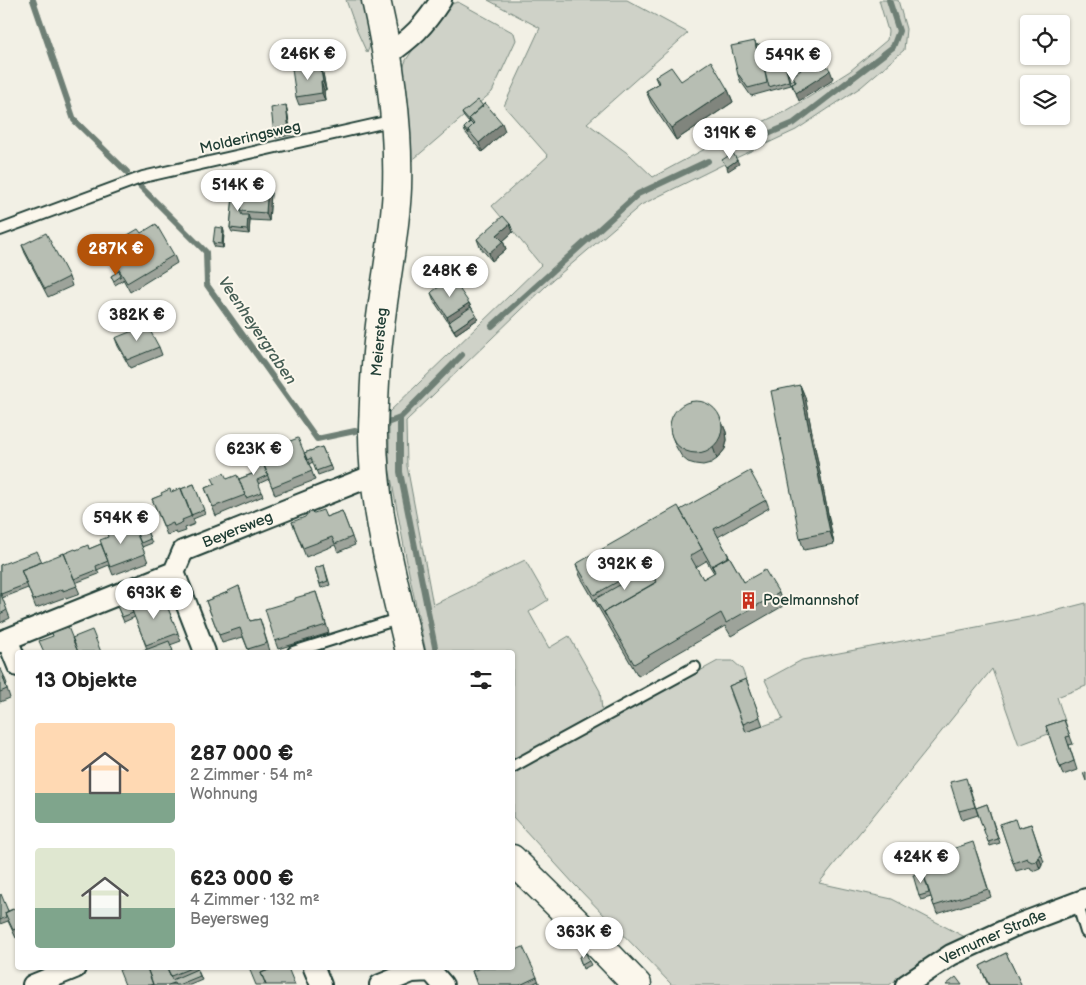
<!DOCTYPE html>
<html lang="de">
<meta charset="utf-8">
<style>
:root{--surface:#fff;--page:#f2f2f2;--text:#222;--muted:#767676;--accent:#b45309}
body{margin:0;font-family:"Balsamiq Sans",sans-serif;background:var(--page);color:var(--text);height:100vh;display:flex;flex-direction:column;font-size:19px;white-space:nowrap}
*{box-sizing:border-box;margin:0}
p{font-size:16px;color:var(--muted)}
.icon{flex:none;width:28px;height:28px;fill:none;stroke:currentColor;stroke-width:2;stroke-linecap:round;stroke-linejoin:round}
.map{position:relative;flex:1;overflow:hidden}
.drawer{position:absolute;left:15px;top:650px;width:500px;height:320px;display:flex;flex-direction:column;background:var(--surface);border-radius:5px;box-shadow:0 1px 4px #0004}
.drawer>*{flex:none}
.fabs{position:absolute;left:1020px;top:15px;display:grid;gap:10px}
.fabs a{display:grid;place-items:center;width:50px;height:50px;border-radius:5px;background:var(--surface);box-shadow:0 1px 4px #0004;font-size:25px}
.price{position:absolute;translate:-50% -42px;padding:0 11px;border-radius:18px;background:#fff;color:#222;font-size:16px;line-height:32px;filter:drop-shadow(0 1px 2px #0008)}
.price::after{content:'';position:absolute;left:50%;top:30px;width:15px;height:11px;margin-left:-8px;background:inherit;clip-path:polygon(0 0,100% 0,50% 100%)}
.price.current{background:var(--accent);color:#fff}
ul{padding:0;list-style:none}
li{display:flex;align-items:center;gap:15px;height:125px;padding:0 20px}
li span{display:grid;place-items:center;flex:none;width:140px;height:100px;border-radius:5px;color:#555}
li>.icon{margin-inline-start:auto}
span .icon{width:60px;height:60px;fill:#fffc;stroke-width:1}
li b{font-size:21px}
h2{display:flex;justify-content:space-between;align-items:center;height:60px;padding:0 20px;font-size:21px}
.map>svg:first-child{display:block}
.green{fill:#cfd2c8;stroke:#77887e}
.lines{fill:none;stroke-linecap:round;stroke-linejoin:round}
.stream{stroke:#6e7f75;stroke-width:6}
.lane-casing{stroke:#1f3d34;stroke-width:14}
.street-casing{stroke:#1f3d34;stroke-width:24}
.secondary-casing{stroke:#1f3d34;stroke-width:31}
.lane{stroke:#fbf7ec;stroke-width:10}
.street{stroke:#fbf7ec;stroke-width:20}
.secondary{stroke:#fbf7ec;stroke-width:28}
.wall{fill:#9da39a;stroke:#1f3d34;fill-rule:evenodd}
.shaded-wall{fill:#80857d;stroke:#1f3d34}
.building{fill:#b7beb3;stroke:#1f3d34}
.labels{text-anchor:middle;stroke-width:4;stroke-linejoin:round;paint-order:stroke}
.street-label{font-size:15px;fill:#1f3d34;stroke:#fbf7ec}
.poi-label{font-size:15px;fill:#1f3d34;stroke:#fbf7ec;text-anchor:start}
.water-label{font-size:16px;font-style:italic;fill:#465e55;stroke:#fbf7ec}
</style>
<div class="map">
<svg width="1086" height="985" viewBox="0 0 1086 985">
<rect width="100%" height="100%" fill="#f2f0e5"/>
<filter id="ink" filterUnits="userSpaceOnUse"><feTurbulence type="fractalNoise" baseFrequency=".02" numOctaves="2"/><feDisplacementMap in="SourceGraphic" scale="10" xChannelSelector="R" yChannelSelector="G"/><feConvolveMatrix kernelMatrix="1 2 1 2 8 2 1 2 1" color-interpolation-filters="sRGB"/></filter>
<g filter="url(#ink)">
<path class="green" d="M346,0H361L375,34L367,53L357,31Z
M488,0H627L688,33L587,123L630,155L653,177L705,149L786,111L798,104L850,71L887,40L888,31L879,0H898L906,29L904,50L861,87L796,130L736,158L734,157L724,164L641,205L547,285L406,421L407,466L433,605L525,560L548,600L529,612L549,648L569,636L600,691L602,710L513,761L512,652H426L409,573L389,467V412L541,265L492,206L548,156L504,106L540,28Z
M458,2L514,33L516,40L492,92L408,164L401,74L406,60L412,51L426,35L444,6Z
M1086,603V686L1057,697L1067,727L1019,745L992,669L819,883L892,899L965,937L932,955L889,985H672L575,885L513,817V773L718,661H733L742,669L749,687L731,694L746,732L783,719L765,680L802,660L1035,616Z"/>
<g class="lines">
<path class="stream" d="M33,0L74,120L127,172
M732,149L794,123L893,47L899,31L889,0
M140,186L206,252L207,285L317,439L355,431
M492,326L638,194L708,161
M400,418V472L436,652
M387,423L400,418L462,355"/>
<defs>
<path id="lane" d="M0,230L143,177L395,120
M293,652L401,618
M512,767L695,667
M1075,903L1080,912L1086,932"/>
<g id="street">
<path d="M387,55C412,38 424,26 441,0"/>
<path d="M174,572L205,652"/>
<path d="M7,639L18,666"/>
<path id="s1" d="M0,642L174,572L183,551L374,475"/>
<path d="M314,968L321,985"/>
<path d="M33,985L75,968"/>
<path d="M380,985L412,972L431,971L443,985"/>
<path id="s2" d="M906,985L951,955L1012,927L1086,899"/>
</g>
<path id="secondary" d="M376,0C390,62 399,124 397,188C395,237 384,286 379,334C375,365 374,397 373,429C372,505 393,579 410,652
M512,859L590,936L637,985"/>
</defs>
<use href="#lane" class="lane-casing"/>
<use href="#street" class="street-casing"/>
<use href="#secondary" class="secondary-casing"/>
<use href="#lane" class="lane"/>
<use href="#street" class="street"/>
<use href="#secondary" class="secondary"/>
</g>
<path class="wall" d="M755,41L756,45L761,48L766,70L787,69L791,85L751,96L742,83H741L738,75Z
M323,73L326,90H324L325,101L299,105L296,97Z
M655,77L728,90L733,102L676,140L651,103L646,91L658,84Z
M286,105L287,110L291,135L276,138L274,134Z
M462,113L505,131L482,152L465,132L464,128L469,123L464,117Z
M234,186L271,193L269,221L250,220L249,234L232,232L230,228Z
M510,224L513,232L503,241L506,249L492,261L480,247L477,239Z
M223,228L224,232L223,248L215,247L213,243Z
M141,233L174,255L177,263L130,292L123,279V280L115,285L111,276L118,272L109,256L106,248Z
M22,245L69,277L72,286L48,297L25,253Z
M431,293L469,303L478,319L456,334L434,301Z
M115,338L159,347L162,355L130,368L118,346Z
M800,385L805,397L834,544L804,550L800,538Z
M721,420L726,432L727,440L725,449L717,459L711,463L703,465L695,464L688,462L682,457L675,445L671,433Z
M322,447L332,470L318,475L313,462L309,464L315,480L275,495L269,479L258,484L263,496L216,516L205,488L227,479H239L254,473L259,453H304Z
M194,484L205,514L193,519L195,524L185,528L186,531L177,534L176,532L167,535L152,499L171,492L181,489Z
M766,500L769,508L718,537L744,582L779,593L783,606L731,636L725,626L638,676L580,576L576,564ZM706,560L714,573L703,579L696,567L706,561Z
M342,511L355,545L338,552L335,545L306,557L292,522L326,517Z
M143,521L152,543L142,547L148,562L113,575L109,565L97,570L99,574L75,583L80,594L66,599V597L36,608L28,588L2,598L10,618L0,623V565L42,562L76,550L89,549L101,544L126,530L133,527Z
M324,565L330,585L321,588L315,568Z
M239,586L250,621L260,619L270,651L267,652H249L243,637L222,643L206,601L228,592Z
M316,592L329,633L278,649L275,641L295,600Z
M163,596L181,641L170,645L173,652H144L147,649L135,617L124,622L117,606L146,602Z
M0,669L4,676L7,684L6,685L10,698L0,702Z
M746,679L763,726L746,732L729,686Z
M1064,720L1073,744L1069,745L1077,770L1063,775L1046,726Z
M969,786L978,815L962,820L959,811Z
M987,804L1000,843L990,846L976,808Z
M1000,824L1018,828L1031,824L1044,862L1042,863V865L1040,869L1035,871L1031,869L1030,867L1016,871Z
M976,851L991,897L937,914L931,897L921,900L919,896L923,872Z
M0,895L8,911L18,907V938H16L8,921L0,924Z
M1006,953L1021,985H988L980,966Z
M579,957L589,961L591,965L583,969Z
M124,968H197L202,980L190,985H125Z
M472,971L537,977L540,985H477Z"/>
<path class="shaded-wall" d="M320,65L323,73L326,90L323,82Z
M830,70L833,78L830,82L799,101L796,93Z
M321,82L324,90L325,101L322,93Z
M728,90L733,102L676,140L671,128Z
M286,105L287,110L291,135L289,131Z
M502,123L505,131L482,152L479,143Z
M737,160L739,164L728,171L727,167Z
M268,185L271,193L269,221L266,213Z
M248,215L250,220L249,234L247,230Z
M510,224L513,232L503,241L506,249L492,261L489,253L497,235Z
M223,228L224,232L223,248L222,244Z
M469,303L472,311L449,322L447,317Z
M476,315L478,319L456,334L454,330Z
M800,385L805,397L834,544L830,532Z
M721,420L726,432L727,440L725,449L717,459L713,447Z
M1039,857L1042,865L1040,869L1037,861Z"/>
<path class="building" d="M755,41L757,52L761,51L767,83L748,88L739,75H738L731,46Z
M760,44L762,55L761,51L757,52L756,45Z
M816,54L824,67L827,66L830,70L827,73L796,93L792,84L796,82L793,75L801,70L798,65Z
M711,61L728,90L671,128L646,91L660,83L655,77L671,67L681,81Z
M320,65L323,82H321L322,93L296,97L292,69Z
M785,65L789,81L769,87L765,71Z
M794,79L796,82L792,84L793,88L790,81Z
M478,100L483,106L469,118L470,122L462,113Z
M485,103L502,123L479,143L468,130L474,124L469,118Z
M286,105L289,131L274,134L271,108Z
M470,122L473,125L468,130L469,134L464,128Z
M733,153L737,160L727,167L722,160Z
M242,183L268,185L266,213L240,211Z
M234,186L242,187L240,211L242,215H248L247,230L230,228Z
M503,216L510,224L497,235L503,241L489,253L477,239Z
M156,224L174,255L127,283L106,248L138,229L141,233Z
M215,227L223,228L222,244L213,243Z
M46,233L69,277L45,289L22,245Z
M119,271L121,276L114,281L111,276Z
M452,278L469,303L447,317L431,293L433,291Z
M471,307L476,315L454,330L449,322Z
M147,325L159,347L127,360L115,338Z
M800,385L830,532L800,538L771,391Z
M670 427a26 26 0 1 1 52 0a26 26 0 1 1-52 0Z
M298,438L312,471L272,487L259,453Z
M322,447L330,466L316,471L311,458L307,460L304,453Z
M258,450L268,475L257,480L262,492L246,498L239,479L255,473L247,454Z
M750,471L766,500L714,529L729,557L712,566L714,570L680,510Z
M224,473L227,479L237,475L245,495L213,507L205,488L215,484L212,478Z
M194,484L204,510L191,515L181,489Z
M181,488L192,516L182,520L183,522L174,526L173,523L164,527L152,499L162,495L161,493L170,489L171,492Z
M678,506L702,549L690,556L703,579L715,572L712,566L729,556L744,582L765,570L779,593L726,623L721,613L634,664L604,612L657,582L647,565L594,595L576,564Z
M323,510L326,517L342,511L352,537L335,544L332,537L303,548L292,522L305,517L307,514L311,512L314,513Z
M143,521L150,539L141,543L134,527H133L132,525Z
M122,522L126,530L134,527L145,554L110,567L100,540L108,537L105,528Z
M101,544L108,561L96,566L97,570L74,579L64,553L63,554L75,549L76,550L88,545L89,549Z
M37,551L42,562L21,570L27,584L1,594L0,592V565Z
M64,553L77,586L63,591V589L33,600L21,570Z
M324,565L328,581L320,584L315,568Z
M648,569L656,582L604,612L606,616L595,599Z
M239,586L250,621L260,619L267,643L248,649L240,628L219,635L206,601L228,592V591Z
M0,592L7,610L0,614Z
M316,592L326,625L275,641L265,609L295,600V598Z
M144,596L146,602L131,608L133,613L122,617L117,606Z
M163,596L178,633L146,645L131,608Z
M68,627L78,652H44L39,641L53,636L52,633Z
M92,630L101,652H78L72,638Z
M169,641L173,651L168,652H144L143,650L148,649Z
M0,669H1L4,676L3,677L7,689L0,692Z
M746,679L760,717L743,724L729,686Z
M1064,720L1070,736L1066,737L1074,761L1060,767L1046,726Z
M1086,772V781L1083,773Z
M966,778L975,807L959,811L950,782Z
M987,804L998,839L988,842L976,808Z
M1015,819L1018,828L1031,824L1041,854L1039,855V857L1037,861L1032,862L1028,860L1027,858L1013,863L1000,824Z
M973,842L988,889L934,906L919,860Z
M923,872L929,893L919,896L913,875Z
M1,894L8,911L5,913L6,917L0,920V895Z
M18,907V928L13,930L5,913Z
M523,947L537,977L520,985H478L472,971L480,968H512V952Z
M586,953L589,961L582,965L579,957Z
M1006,953L1021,984L1019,985H989L980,966Z
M124,968H147L153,984L151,985H125L119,970Z
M147,968H167L172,980L197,969L200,976L178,985H175L174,983L168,985H153Z
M167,968H191L171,976Z
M249,968H273L261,973L266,985H256Z
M274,968H288L295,985H266L261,973Z
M956,977L962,985H946Z
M538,981L540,985H531Z"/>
</g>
<defs>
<symbol id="building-bare" viewBox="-9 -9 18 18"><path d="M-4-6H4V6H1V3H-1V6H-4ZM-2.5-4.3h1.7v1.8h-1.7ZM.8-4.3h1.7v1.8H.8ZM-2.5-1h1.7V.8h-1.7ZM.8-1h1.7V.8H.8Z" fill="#c8321e" stroke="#fbf7ec" stroke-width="2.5" paint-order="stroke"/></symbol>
</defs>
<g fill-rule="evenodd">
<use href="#building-bare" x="736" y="588" width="25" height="25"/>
</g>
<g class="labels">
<g class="street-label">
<text transform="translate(250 137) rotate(-13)" y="5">Molderingsweg</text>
<text transform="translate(379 342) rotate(-85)" y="5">Meiersteg</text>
<text dy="5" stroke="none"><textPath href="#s1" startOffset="269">Beyersweg</textPath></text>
<text dy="5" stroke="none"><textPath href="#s2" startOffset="100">Vernumer Straße</textPath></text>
</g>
<g class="poi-label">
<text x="763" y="605">Poelmannshof</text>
</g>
<g class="water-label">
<text transform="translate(258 330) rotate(56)" y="6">Veenheyergraben</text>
</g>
</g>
</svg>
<div class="fabs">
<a><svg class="icon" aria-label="locate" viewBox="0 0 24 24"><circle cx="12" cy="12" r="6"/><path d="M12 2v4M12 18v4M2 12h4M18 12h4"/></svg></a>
<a><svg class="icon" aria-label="layers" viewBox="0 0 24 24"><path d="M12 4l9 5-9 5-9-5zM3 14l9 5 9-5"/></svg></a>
</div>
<b class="price" style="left:308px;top:81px">246K €</b>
<b class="price" style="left:793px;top:82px">549K €</b>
<b class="price" style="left:730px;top:160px">319K €</b>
<b class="price" style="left:238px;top:212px">514K €</b>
<b class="price current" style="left:116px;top:276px">287K €</b>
<b class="price" style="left:450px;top:298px">248K €</b>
<b class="price" style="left:137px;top:342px">382K €</b>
<b class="price" style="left:254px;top:476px">623K €</b>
<b class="price" style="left:121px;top:545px">594K €</b>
<b class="price" style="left:625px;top:591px">392K €</b>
<b class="price" style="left:154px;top:620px">693K €</b>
<b class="price" style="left:921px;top:884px">424K €</b>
<b class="price" style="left:584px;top:959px">363K €</b>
<section class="drawer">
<h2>13 Objekte<svg class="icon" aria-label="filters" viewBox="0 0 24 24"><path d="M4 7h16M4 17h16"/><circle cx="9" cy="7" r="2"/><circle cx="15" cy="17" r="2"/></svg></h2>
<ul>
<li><span style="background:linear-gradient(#ffd9b3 70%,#7fa58c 0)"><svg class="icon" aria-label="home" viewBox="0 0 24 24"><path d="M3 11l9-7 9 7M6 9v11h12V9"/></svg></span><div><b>287 000 €</b><p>2 Zimmer · 54 m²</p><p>Wohnung</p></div></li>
<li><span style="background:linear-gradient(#dfe7d0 60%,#7fa58c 0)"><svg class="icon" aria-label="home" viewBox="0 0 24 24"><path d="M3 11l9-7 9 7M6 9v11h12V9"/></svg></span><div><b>623 000 €</b><p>4 Zimmer · 132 m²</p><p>Beyersweg</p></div></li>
</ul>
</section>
</div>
